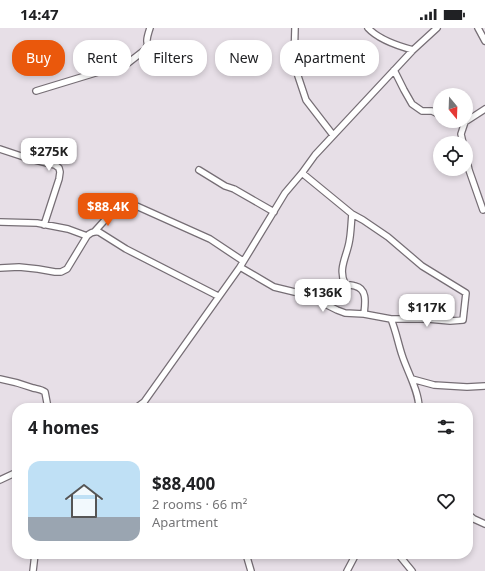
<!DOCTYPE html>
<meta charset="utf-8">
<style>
:root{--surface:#fff;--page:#f6f6f6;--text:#202124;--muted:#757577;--accent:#ea580c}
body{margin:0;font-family:"Noto Sans",sans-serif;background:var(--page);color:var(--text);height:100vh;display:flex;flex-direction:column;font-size:15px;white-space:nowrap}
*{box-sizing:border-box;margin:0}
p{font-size:13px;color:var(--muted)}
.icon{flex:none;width:22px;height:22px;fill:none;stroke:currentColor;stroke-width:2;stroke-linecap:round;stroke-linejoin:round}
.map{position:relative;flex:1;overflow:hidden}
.drawer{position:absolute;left:12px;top:375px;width:461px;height:156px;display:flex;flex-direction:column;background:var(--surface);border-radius:16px;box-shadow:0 2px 6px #0003}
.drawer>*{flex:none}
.guide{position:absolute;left:12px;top:12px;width:461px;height:36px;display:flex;gap:8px}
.needle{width:26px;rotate:161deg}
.controls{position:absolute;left:433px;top:60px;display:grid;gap:8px}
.controls a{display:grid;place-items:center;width:40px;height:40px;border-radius:50%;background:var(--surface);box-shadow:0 2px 6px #0003;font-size:20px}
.price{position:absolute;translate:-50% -34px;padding:0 9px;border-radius:8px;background:#fff;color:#222;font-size:13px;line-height:26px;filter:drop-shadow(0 1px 2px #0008)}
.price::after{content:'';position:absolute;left:50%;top:24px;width:12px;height:9px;margin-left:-6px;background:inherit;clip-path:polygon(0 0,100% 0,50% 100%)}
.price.on{background:var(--accent);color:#fff}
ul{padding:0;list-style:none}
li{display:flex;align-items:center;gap:12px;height:100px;padding:0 16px}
li span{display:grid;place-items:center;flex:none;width:112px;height:80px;border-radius:12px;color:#555}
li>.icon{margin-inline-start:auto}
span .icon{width:48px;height:48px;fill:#fffc;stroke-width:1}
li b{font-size:17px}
h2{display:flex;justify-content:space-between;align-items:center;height:48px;padding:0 16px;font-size:17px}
.pill{padding:0 14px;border-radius:16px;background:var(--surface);box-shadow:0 2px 6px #0003;font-size:14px;line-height:36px}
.pill.on{background:var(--accent);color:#fff}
.status{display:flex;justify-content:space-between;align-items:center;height:28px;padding:0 20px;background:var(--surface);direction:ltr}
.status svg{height:11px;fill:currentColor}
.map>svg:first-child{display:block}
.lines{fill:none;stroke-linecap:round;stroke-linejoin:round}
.minor-casing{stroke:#766e75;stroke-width:8}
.minor{stroke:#fff;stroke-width:5.5}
</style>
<div class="status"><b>14:47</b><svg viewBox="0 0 49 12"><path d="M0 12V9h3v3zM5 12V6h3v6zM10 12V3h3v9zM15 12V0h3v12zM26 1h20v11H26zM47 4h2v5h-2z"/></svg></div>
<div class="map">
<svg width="485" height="543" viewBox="0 0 485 543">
<rect width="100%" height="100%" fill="#e7dfe7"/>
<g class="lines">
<defs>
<path id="minor" d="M295,0L294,36L306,72L333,107
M368,0C379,12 398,18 413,22
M478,0L485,13
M150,24C145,15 147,9 150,0
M394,42L404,62L412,76L422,83H432L440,87
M36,63L128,35L146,21L147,17
M463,115L461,106L465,94L485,81
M0,121L27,130L55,137L59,140L60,144L59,151L44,197
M466,128L469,142L483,182
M199,142L225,158L234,161L274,184
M302,145L352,186C351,196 351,206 349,215C346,230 338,241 345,256C348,257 352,257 355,258C368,261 365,276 364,286
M352,186L363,192L388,209L422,238L466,265L463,292L450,293L428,291H391
M0,194L37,195L68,201L87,208
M95,203L123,172L210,211L243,233
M240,239L274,259L307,267L337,282L345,285L364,286L391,291C396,303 398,315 402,327C407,343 419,363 419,380
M0,240L19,239L38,241L55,244H61L67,241L87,208C91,204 94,203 99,204L126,221L218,268
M0,351C11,353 22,356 33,360C37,361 41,361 45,364L48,380
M412,351L434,357L467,359L485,358
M136,380L144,374L240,239L285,165L302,145L315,127L413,22L437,0
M0,452L17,444
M468,486L474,491L485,496
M246,526L251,543
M398,526L412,543
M33,543L35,526
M347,543L356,526"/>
</defs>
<use href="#minor" class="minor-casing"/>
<use href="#minor" class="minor"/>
</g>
</svg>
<div class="controls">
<a><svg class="needle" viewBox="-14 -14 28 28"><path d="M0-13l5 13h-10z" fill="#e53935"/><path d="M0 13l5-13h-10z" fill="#757577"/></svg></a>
<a><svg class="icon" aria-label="locate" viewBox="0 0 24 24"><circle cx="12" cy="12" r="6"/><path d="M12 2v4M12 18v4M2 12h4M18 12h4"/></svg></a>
</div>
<b class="price" style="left:49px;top:144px">$275K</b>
<b class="price on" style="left:108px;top:199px">$88.4K</b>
<b class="price" style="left:323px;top:285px">$136K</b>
<b class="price" style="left:427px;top:300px">$117K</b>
<div class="guide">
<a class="pill on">Buy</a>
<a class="pill">Rent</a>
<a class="pill">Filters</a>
<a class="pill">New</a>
<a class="pill">Apartment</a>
</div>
<section class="drawer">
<h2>4 homes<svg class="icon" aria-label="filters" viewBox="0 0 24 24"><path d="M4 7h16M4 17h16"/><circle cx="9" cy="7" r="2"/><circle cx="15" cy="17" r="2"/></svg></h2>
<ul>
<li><span style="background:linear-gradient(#bfe0f5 70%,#9aa5b1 0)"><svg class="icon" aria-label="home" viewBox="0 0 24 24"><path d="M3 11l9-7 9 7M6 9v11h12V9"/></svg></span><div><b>$88,400</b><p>2 rooms · 66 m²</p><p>Apartment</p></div><svg class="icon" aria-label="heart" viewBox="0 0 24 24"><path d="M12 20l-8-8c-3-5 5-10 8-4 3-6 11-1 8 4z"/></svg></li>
</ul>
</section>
</div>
